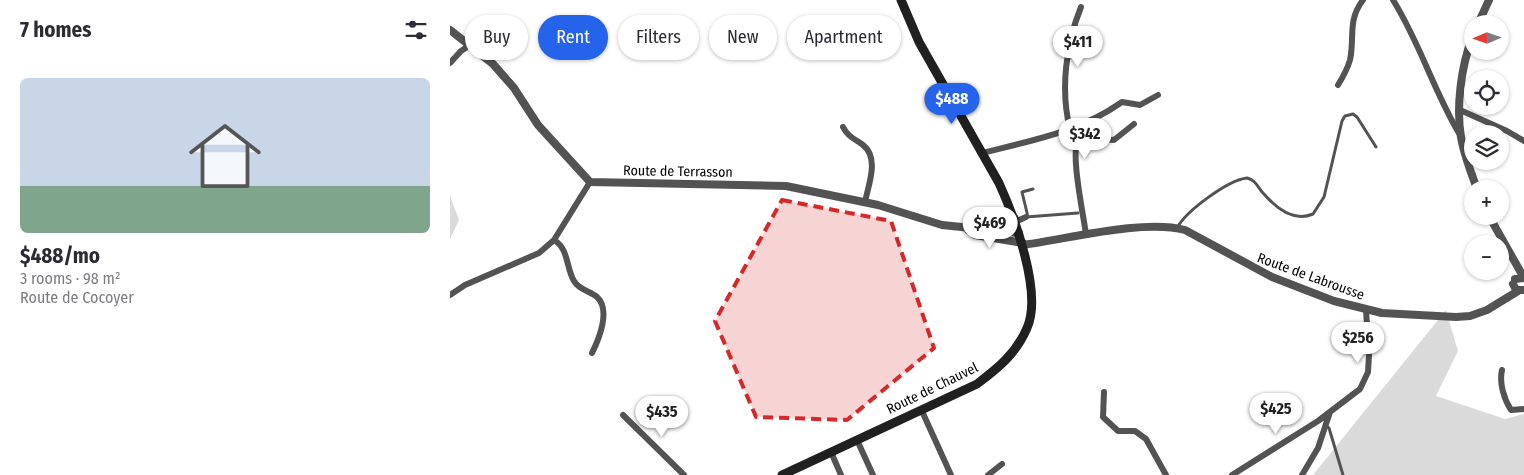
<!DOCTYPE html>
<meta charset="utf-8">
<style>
:root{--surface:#fff;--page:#f7f7f7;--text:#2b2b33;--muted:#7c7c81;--accent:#2563eb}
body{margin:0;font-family:"Fira Sans Condensed",sans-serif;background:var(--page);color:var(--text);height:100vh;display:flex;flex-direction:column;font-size:19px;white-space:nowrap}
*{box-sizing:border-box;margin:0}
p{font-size:16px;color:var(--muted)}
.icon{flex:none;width:28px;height:28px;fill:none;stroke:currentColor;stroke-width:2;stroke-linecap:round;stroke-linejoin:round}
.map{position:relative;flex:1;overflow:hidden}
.drawer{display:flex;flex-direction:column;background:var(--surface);width:450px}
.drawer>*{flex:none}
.hud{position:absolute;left:15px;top:15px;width:475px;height:45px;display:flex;gap:10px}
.needle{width:32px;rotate:268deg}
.buttons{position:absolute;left:1014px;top:15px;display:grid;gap:10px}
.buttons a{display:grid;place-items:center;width:45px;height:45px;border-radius:50%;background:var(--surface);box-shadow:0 1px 4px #0004;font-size:25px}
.price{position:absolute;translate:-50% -42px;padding:0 11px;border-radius:18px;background:#fff;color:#222;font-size:16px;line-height:32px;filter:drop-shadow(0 1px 2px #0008)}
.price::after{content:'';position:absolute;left:50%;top:30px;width:15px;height:11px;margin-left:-8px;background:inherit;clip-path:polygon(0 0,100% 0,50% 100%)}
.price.current{background:var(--accent);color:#fff}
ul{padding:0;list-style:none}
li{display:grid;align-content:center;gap:10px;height:265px;padding:0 20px}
li span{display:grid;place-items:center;height:155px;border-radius:8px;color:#555}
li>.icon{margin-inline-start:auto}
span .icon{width:90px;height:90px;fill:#fffc;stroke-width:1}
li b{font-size:21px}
h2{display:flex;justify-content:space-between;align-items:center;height:60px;padding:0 20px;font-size:21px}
.chip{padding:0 18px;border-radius:22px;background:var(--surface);box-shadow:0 1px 4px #0004;font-size:18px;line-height:45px}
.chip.current{background:var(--accent);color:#fff}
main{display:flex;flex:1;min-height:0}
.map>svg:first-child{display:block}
.green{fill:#dadada}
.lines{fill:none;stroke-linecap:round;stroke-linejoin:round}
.service{stroke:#535353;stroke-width:3}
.minor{stroke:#535353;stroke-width:6}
.tertiary{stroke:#535353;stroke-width:8}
.secondary{stroke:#202020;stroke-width:9}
.marked{fill:#d62828;fill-opacity:0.2;stroke:#d62828;stroke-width:4;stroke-dasharray:10 6;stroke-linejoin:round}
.labels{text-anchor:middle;stroke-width:4.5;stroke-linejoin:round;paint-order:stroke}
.street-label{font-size:14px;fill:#000;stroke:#fff}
</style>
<main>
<section class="drawer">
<h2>7 homes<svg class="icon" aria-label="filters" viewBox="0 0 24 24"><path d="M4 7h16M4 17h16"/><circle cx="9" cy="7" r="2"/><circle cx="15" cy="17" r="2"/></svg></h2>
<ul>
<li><span style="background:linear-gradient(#c9d6e8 70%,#7fa58c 0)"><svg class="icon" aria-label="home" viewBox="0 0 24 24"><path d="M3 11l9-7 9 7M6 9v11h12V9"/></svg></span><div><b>$488/mo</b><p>3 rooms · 98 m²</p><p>Route de Cocoyer</p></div></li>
</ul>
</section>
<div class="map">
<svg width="1074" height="475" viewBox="0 0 1074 475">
<rect width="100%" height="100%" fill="#fff"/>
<path class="green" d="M0,196L9,220L0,239Z
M996,310L1008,351L986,396L1055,419L1074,414V475H863Z"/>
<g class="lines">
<path class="service" d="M576,217L628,213
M578,217L572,192L583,189
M727,228C736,211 778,180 797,178C806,180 808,188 814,194C826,208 844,222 863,214L874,197L892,121L895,116L903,114L907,117L926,147
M876,426L879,428L893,475"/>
<path class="minor" d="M943,0C970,43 984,92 1010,135
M0,63L11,51L20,45
M888,85C893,77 897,70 900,60C905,37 897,21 913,0
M1010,110L1057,131L1074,141
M393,127C398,137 405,139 413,145C430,158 418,186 415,202
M620,129C610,90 616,44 631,7
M532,153C580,141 630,132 672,102L690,105L708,95
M565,222L576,217
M636,235C634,217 619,149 629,138H633L664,140L684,124
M104,240C119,249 116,268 124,281C129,290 140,291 147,297C161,310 149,339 142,353
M0,295L15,285L89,253L104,240L140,182
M1052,370C1049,383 1054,399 1061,410L1074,409
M654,392L653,417L668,431H685L696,439L716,475
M471,409L501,475
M173,415L234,475
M407,440L423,475
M381,452L391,475
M538,475L552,464
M782,475L868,421L910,389L918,372L919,355L916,310
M852,475L868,448L880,412"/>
<path class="tertiary" d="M1028,24L1039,0
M0,30L43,64L64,88L88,125L140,182L336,186L428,205L492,225L569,233
M1022,38C1011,67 1006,107 1011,137C1014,155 1021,172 1027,189
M1039,216L1074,278L1065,279
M518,230L525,235L573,243
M573,245C618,239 693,219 735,230L822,277L884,301L932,313L1006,317L1020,316L1037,310L1068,291
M1063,284L1066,290H1074"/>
<path class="secondary" d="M549,231L556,228L564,218
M332,475L527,384C548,368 566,354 577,328C593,293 564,216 549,183L469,42L451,0"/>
</g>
<path class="marked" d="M332,200L441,221L484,348L397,420L306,417L265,321Z"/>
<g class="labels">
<g class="street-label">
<text transform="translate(228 171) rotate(1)" y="5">Route de Terrasson</text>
<text transform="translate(861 276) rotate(20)" y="5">Route de Labrousse</text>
<text transform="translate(482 388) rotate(-26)" y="5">Route de Chauvel</text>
</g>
</g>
</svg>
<div class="buttons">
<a><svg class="needle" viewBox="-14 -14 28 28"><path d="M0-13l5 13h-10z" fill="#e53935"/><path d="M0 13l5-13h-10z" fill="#7c7c81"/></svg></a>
<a><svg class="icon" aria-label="locate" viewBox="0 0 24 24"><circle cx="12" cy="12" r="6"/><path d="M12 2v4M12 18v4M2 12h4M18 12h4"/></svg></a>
<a><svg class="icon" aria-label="layers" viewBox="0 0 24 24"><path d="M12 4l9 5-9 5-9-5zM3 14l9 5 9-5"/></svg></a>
<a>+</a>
<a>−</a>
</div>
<b class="price" style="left:628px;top:68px">$411</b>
<b class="price current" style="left:502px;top:125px">$488</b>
<b class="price" style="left:635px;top:160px">$342</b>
<b class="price" style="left:540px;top:249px">$469</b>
<b class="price" style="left:908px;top:364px">$256</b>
<b class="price" style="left:826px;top:435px">$425</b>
<b class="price" style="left:212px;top:438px">$435</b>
<div class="hud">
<a class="chip">Buy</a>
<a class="chip current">Rent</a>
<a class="chip">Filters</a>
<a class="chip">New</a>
<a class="chip">Apartment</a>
</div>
</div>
</main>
